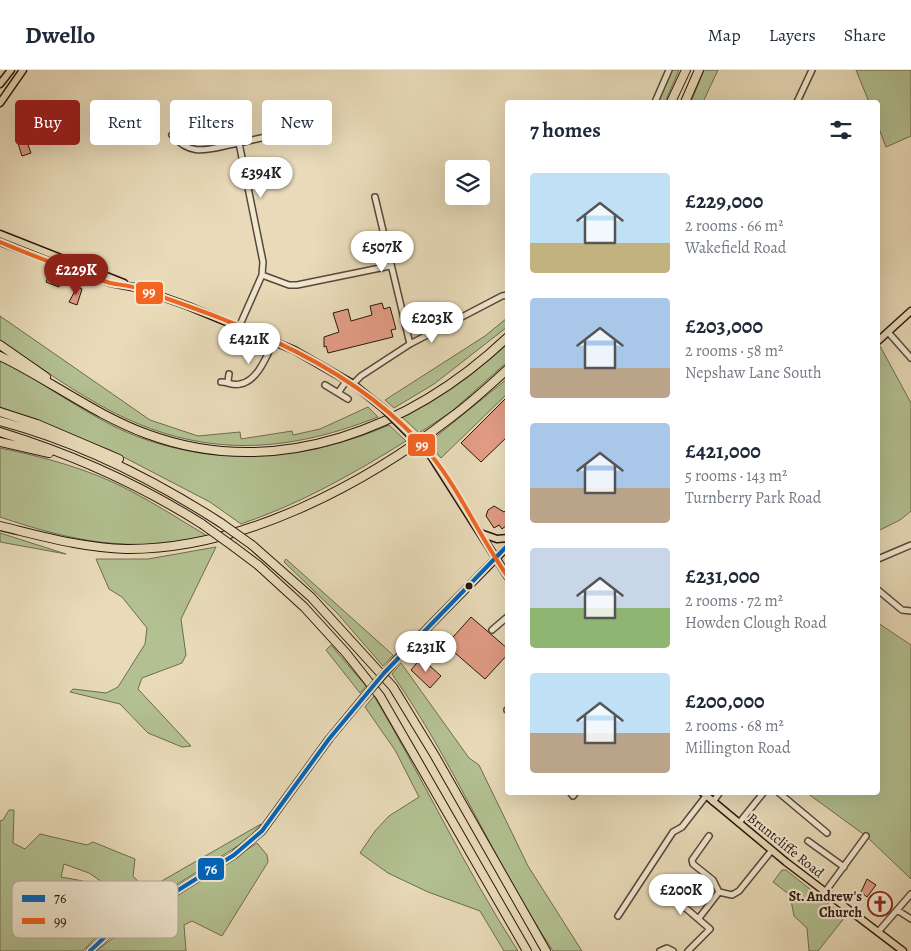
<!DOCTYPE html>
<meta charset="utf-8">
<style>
:root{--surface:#fff;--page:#f6f6f7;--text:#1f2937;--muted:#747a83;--line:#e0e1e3;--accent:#8f2418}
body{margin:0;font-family:Alegreya,serif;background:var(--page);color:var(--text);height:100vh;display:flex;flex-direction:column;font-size:19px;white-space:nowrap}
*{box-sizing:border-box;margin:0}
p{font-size:16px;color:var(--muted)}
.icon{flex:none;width:28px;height:28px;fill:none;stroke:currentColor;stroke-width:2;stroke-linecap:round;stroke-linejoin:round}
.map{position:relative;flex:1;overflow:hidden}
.drawer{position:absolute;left:505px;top:30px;width:375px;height:695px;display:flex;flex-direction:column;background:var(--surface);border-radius:5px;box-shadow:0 5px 20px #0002}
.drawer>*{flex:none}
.hud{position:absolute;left:15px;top:30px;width:415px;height:45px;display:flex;gap:10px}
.fabs{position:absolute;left:445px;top:90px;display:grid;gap:10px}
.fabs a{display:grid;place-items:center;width:45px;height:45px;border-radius:5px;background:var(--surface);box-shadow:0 5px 20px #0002;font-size:25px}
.price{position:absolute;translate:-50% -42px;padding:0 11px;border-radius:18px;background:#fff;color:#222;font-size:16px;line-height:32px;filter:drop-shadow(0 1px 2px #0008)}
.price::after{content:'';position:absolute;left:50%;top:30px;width:15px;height:11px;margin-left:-8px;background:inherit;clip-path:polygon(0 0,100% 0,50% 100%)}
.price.current{background:var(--accent);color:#fff}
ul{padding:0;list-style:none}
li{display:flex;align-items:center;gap:15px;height:125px;padding:0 25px}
li span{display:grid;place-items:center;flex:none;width:140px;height:100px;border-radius:5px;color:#555}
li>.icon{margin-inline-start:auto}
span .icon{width:60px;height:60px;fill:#fffc;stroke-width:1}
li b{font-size:21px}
h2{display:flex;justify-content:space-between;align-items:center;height:60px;padding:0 25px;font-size:21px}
.pill{padding:0 18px;border-radius:5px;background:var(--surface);box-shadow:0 5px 20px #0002;font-size:18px;line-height:45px}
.pill.current{background:var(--accent);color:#fff}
header{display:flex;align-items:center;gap:30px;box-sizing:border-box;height:70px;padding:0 25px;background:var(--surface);border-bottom:1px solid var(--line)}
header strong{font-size:24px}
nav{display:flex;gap:28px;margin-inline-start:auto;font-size:18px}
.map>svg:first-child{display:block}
.green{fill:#b3c192;stroke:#6e6c50;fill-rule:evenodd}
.building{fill:#e39d87;stroke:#28160d}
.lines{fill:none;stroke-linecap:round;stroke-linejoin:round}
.minor-casing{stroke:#584738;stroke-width:8}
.major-casing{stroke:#28160d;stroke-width:9}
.highway-casing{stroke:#28160d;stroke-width:10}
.minor{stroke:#f1e8d2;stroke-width:5}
.major{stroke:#e9dbb9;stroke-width:6}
.highway{stroke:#e9dbb9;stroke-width:8}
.major-bridge-casing{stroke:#28160d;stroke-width:9;stroke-linecap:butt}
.highway-bridge-casing{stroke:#28160d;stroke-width:10;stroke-linecap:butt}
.major-bridge{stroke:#e9dbb9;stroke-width:6}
.highway-bridge{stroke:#e9dbb9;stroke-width:8}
.bus-1-casing{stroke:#f1e8d2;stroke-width:8}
.bus-2-casing{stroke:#f1e8d2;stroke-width:8}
.bus-1{stroke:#0065bd;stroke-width:4}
.bus-2{stroke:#f26522;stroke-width:4}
.bus-dot{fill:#28160d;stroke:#f1e8d2;stroke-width:2}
.labels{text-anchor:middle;stroke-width:4.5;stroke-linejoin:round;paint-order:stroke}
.street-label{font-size:14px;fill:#28160d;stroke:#f1e8d2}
.poi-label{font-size:14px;font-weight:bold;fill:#28160d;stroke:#f1e8d2;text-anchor:end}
.key{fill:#f1e8d2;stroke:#b5a997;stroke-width:1}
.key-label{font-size:14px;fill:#28160d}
.line-badge{stroke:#f1e8d2;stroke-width:2}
.badge-label{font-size:14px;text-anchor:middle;font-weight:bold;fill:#fff}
</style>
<header>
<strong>Dwello</strong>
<nav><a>Map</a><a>Layers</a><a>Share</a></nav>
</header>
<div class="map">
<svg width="911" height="881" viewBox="0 0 911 881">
<rect width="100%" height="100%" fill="#e9dbb9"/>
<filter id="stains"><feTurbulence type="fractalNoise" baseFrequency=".004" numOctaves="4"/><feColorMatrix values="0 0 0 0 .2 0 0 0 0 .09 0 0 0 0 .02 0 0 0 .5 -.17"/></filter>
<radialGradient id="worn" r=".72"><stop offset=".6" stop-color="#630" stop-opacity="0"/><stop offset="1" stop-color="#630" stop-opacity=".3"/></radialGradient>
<path class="green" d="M672,0H679L665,32H658Z
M704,0H718L703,32H691Z
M856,0H911V66L886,77L878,56V32H869Z
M0,246L150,350L198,366L240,362L241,369L292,361L293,365L320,359L368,337L378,347C279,386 193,388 98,334C64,315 32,292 0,270Z
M507,248V257L434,314L394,338L385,330L485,266Z
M507,271V292L451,342L419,363L402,347L435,327Z
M880,276L911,333V441L900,450L878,461V277Z
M0,290C35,308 67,331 102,350C190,399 298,395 389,355L406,371C353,404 300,434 241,454L210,432L110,380L0,337Z
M507,309V324L441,388L428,373Z
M0,378C44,387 89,399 129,420C156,434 182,451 209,467C131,483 74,472 0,447Z
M0,463L66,484L0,472Z
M216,477L181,549L186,585L182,593L142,608L138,619L191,676L182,677L148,663L120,634L70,622L73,619L106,623L118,617L145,574L147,558L122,527L109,519L96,489H148Z
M286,489L393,585L383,596L337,543L284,492Z
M878,553L911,575V809L866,766L807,723L878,722Z
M331,575L366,616L360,623L326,580Z
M401,593L469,688L479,695L528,796L582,881H553C494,792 454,692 392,604Z
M374,626C424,710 465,799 518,881H504L480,841L428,822L388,803L360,783L375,761L389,746L419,727L395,680L365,637Z
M9,740H14L13,773L25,779L40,764L87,775L93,772L135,789L133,806L146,820L261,754L247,770L127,846L94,869L83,881H0V751L3,750ZM64,794L89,803L108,816L103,824L83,811L61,807Z
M257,773L267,785L268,792L222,866L192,851L184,855L186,881H96L120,863Z
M782,800H786L845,847L818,881H809L807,858L794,846L790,825L773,812Z"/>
<path class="building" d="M24,64L31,83L22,86L16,67Z
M49,204L62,209L59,217L46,212Z
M77,217L82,219L77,235L69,232Z
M382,233L384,239L390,237L396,259L391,260L393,267L328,283L326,276L324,277V267L339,262L333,243L348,239L351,251L372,245L370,236Z
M508,326V366L481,392L461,373Z
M494,436L504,442L508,439V454L502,459L499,455L494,458L486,446L488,440Z
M471,547L508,579V584L485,609L446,575Z
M421,588L441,606L430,618L411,600Z
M867,809L876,815L867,827L861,822Z"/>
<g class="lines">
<defs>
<path id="minor" d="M655,32L669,0
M797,32L812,0
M172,65C192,89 211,78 239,73L263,192L262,205L239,257
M239,73L296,60L310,63
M375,127L410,274
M262,205L289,215H297L390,196
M888,262L911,288
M228,311L229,304
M221,312C228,312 233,316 240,314C258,311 267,285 274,271
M353,314L361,306L410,274L502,226L508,225
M325,315L348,329
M338,323L347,310
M878,489L911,475
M878,520L902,540L911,541
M492,560L506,548L508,550
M507,640H508
M570,722L573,726L576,722
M778,722L827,763
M713,732L720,722
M739,753L764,722
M709,766L692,790L693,794L713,810L719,822
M808,771L844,797
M719,822L732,825L739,821L772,780
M825,822L866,766
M675,829L710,859L688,881
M897,840L911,849
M618,846L673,762L682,757L706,726
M699,848L719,822
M878,862L911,824
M660,881L667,878L673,881"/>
<path id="major" d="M0,14L11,0
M0,33L23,0
M0,164L124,213
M0,172L111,213L138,218L188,236L294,280L353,314L384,339
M878,271L911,241
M431,386L508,507
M480,463L497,469L508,468
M397,589L508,476
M702,722L786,792L903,881
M90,881L107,865L234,785L262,761L329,669L363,628"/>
<path id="highway" d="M671,32L686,0
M685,32L699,0
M0,275L46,307
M0,286C50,310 95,345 147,364C277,412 412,358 508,267
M0,342L37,354L119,389
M0,351C79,372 153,409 221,453
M0,362C72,384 139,414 202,454
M0,372L49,383
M0,456C42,466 83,478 126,479C241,480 364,415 453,346C472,332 490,315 508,299
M252,475L311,527L393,617L435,686L546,881
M234,477L258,495L304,537L346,583L380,626L527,881"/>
</defs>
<use href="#minor" class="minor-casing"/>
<use href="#major" class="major-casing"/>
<use href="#highway" class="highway-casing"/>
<use href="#minor" class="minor"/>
<use href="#major" class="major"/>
<use href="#highway" class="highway"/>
<defs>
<path id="major-bridge" d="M384,339L431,386
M363,628L397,589"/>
<path id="highway-bridge" d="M221,453L252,475
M202,454L234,477"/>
</defs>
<use href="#major-bridge" class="major-bridge-casing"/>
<use href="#highway-bridge" class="highway-bridge-casing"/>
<use href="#major-bridge" class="major-bridge"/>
<use href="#highway-bridge" class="highway-bridge"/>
<defs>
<path id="bus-1" d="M90,881L107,865L234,785L262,761L329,669L384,603L506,477"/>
<path id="bus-2" d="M0,172C36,187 73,202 110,213C119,215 130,215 139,219C245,255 357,296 431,385C461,422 480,468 508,507"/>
</defs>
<use href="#bus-1" class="bus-1-casing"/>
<use href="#bus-2" class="bus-2-casing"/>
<use href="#bus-1" class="bus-1"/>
<use href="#bus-2" class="bus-2"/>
</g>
<defs>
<symbol id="church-ring" viewBox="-11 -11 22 22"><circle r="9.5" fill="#f1e8d2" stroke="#8f2418" stroke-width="1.5"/><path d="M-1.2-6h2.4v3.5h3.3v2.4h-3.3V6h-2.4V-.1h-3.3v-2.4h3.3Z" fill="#8f2418"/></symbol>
</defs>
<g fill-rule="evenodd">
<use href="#church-ring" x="866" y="820" width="28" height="28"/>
</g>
<circle class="bus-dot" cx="469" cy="516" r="4.5"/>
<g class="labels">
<g class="street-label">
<text transform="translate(786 775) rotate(39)" y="5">Bruntcliffe Road</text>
</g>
<g class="poi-label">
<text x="862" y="831">St. Andrew's<tspan x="862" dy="16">Church</tspan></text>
</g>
</g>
<rect x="12" y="811" width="166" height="57" rx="8" class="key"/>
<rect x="22" y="825" width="23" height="7" fill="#0065bd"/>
<rect x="22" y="848" width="23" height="6" fill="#f26522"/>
<g class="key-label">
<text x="54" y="833">76</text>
<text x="54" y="856">99</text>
</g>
<g class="line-badge">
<rect x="135" y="211" width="29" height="24" rx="5" fill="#f26522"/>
<rect x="407" y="363" width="29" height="24" rx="5" fill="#f26522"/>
<rect x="197" y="787" width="28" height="24" rx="5" fill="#0065bd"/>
</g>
<g class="badge-label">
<text x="149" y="227">99</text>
<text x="422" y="380">99</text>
<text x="211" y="804">76</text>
</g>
<rect width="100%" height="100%" filter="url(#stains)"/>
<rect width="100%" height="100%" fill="url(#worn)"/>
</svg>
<div class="fabs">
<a><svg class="icon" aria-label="layers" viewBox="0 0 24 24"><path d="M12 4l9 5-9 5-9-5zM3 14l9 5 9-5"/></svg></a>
</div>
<b class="price" style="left:261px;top:129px">£394K</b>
<b class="price" style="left:382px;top:203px">£507K</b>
<b class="price current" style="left:76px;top:226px">£229K</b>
<b class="price" style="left:432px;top:274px">£203K</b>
<b class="price" style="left:249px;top:295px">£421K</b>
<b class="price" style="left:426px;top:603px">£231K</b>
<b class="price" style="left:681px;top:846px">£200K</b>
<div class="hud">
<a class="pill current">Buy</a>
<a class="pill">Rent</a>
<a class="pill">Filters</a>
<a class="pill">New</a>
</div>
<section class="drawer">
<h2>7 homes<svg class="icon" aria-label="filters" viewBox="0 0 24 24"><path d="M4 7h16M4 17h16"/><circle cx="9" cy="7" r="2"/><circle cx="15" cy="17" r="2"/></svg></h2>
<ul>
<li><span style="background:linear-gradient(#bfe0f5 70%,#c2b280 0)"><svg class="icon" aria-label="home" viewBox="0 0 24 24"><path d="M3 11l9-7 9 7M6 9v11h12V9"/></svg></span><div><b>£229,000</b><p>2 rooms · 66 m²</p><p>Wakefield Road</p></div></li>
<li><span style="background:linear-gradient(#a9c7e8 70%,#b9a48a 0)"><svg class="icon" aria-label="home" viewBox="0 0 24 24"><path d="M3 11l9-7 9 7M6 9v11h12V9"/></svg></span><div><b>£203,000</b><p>2 rooms · 58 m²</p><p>Nepshaw Lane South</p></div></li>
<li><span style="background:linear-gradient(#a9c7e8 65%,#b9a48a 0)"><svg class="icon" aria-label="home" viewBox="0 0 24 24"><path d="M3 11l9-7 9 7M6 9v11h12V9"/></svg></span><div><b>£421,000</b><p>5 rooms · 143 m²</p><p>Turnberry Park Road</p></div></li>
<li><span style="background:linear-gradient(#c9d6e8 60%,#8fb573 0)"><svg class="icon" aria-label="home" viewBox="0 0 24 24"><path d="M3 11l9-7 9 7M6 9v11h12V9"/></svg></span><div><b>£231,000</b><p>2 rooms · 72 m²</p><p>Howden Clough Road</p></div></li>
<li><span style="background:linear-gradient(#bfe0f5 60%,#b9a48a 0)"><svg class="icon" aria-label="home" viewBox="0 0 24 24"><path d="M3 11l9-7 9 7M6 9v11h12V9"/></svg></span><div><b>£200,000</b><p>2 rooms · 68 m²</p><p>Millington Road</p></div></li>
</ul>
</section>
</div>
